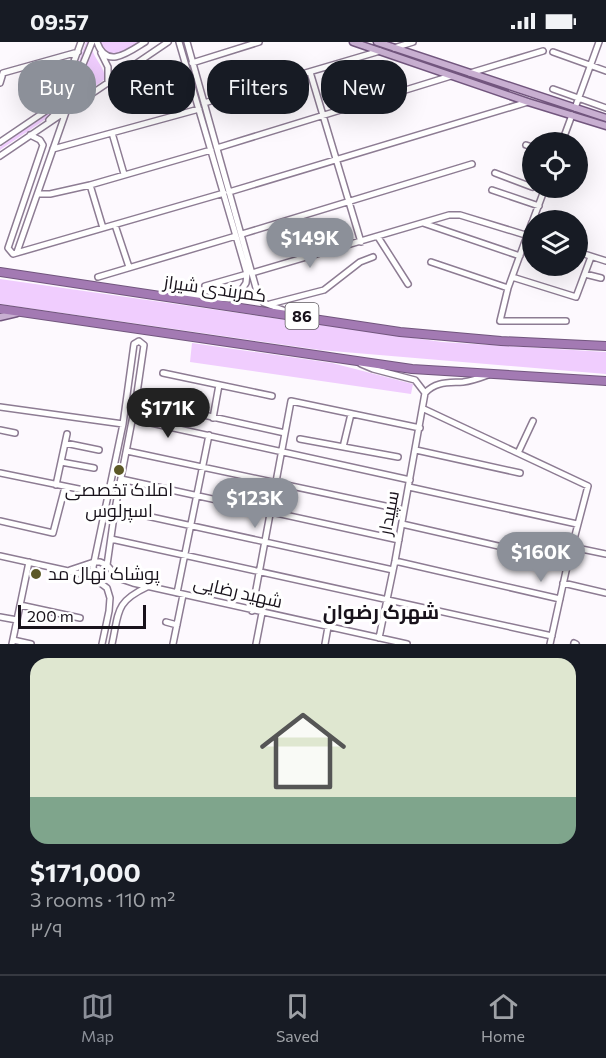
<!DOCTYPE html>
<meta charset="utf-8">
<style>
:root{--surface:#171b24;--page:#20242c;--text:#f1f3f6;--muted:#9ea1a6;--line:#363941;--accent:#8c9099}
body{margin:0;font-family:Commissioner,Cairo,sans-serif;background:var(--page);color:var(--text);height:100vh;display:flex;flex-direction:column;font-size:22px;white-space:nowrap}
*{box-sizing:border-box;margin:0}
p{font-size:20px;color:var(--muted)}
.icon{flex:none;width:33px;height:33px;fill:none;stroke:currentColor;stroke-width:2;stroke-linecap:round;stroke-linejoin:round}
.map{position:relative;height:602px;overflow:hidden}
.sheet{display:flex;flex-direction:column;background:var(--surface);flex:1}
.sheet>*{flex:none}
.hud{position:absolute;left:18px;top:18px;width:570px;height:54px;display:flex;gap:12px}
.controls{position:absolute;left:522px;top:90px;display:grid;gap:12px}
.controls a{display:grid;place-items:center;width:66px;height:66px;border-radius:50%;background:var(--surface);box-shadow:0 6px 24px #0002;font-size:30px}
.scale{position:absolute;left:18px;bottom:15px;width:128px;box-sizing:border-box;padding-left:6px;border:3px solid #18121b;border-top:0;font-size:16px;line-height:21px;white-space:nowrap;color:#18121b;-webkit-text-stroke:4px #fff;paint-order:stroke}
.price{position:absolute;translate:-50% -51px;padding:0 14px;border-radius:21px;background:var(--accent);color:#fff;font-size:20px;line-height:39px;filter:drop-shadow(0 2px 3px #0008)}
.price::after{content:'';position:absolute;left:50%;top:36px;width:18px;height:14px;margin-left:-9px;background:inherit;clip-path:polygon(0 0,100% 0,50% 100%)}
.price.selected{background:#222;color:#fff}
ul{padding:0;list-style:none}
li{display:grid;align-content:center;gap:12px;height:318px;padding:0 30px}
li span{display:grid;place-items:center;height:186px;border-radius:18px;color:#555}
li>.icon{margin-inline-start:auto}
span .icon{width:108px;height:108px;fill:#fffc;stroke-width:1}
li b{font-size:26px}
.chip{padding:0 21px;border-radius:24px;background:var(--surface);box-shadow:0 6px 24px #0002;font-size:21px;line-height:54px}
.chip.selected{background:var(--accent);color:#fff}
.status{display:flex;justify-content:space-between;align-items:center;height:42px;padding:0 30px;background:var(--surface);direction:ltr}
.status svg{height:16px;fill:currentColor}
.menu{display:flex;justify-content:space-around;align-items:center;height:84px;border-top:2px solid var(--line);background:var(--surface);font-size:16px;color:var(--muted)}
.menu a{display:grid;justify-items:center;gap:3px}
.menu .selected{color:var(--accent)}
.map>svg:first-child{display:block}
.green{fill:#f0cdfe}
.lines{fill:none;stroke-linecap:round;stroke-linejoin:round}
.minor-casing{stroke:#8d7c93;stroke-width:8}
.major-casing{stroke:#72567e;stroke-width:9}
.highway-casing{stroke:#72567e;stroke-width:10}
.minor{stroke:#fff;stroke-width:5}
.major{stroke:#c8afd1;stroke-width:6}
.highway{stroke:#a37ab3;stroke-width:8}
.poi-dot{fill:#5c5926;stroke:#fff;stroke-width:2}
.labels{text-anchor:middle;stroke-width:6;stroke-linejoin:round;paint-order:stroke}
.shield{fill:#fff;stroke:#5d595f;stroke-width:1.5}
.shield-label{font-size:16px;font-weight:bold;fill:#18121b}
.street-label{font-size:18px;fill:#18121b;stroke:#fff}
.poi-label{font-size:18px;fill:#18121b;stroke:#fff}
.neighbourhood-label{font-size:20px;font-weight:bold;fill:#18121b;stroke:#fff}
</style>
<div class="status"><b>09:57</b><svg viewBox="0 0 49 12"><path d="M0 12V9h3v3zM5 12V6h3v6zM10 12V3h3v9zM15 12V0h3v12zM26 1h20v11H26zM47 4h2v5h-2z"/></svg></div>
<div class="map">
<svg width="606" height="602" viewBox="0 0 606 602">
<rect width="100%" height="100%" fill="#fdf9fe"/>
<path class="green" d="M86,0H90C84,17 79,37 70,53C60,71 18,95 0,108V105L50,70L66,54Z
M100,0H140C128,7 119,17 106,11Z
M92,7C95,18 105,25 105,37L53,76L73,56Z
M0,237L442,300L606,310V332L320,308L0,262Z
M192,301L332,321L413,342L411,352L190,320Z"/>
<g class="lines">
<defs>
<path id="minor" d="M97,0C106,28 129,10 145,0
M187,0L258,253L264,261L291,271
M394,6L413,0
M553,10L606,29
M101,11L108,25V41
M192,21L259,0
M310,30L361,200
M470,31L543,9
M0,41L3,31L78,10
M553,47L606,66
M204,61L380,9
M575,66L599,0
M49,78L68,59L92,0
M112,91L124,132
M30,93L40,98L43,103L8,206L13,212L224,151
M0,100L56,62L65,44L81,0
M562,100L572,73
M526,103L532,105
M217,106L451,34
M53,107L199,67
M0,114L168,0
M495,131L532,145
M90,143L103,186
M492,148L539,164
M229,150L528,60
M38,152H50L90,143L211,108
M533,178L545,146
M532,180L508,246L500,279H566
M423,181L520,214
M115,183L129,225
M242,192L472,122
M378,195L408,242
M17,210L66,70
M578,210L606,219
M431,220L508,246
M252,231L449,173H460L532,195
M585,232L601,236
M98,235L236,194
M512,235L576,255L591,215
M205,244L247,232
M168,252L229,257L238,253L246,241L247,232L236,194L179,0
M270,262L324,248L360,220L373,215
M361,322L373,327L415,338L425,351
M163,331L272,354
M425,351C436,339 449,341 463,340C472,339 480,336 488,333
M136,358L285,391
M0,365L123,382
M424,367L588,444L568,520L550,602
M213,376L219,343
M133,377L410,438
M0,388L15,391
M300,397L398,415
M65,401L99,408
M343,405L351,372
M416,408L520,431
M127,409L404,468
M518,411L533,379
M61,420L94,426
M0,431L108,453
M121,437L399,498
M56,443L67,392
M409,445L577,482
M115,467L393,528
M0,479L53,491L65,445
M402,482L568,520
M111,497L552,594
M572,505L606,512
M0,514L91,534L107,546L110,556L109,569L102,602
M395,519L560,557
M70,528L94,520H100L107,523L118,536L133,541L407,602
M95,536L93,525L123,382L134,302L139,299L144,303L136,358L115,467L107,523
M563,541L606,551
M177,551L209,393
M20,563L80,576
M252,569L291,359L420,386
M0,575L17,578
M166,580L177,583
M379,596L395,519L425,351
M13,598L31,602
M574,601L576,602
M12,602L29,520
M112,602C119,570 115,560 147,545
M173,602L183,553
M256,602L262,571
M325,602L328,585"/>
<path id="major" d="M353,0L528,60L606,84
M377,0L606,76
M0,275L17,271"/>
<path id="highway" d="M0,230L400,290L501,299L606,304
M0,267L412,327L606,339"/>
</defs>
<use href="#minor" class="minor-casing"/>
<use href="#major" class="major-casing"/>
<use href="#highway" class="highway-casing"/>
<use href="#minor" class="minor"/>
<use href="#major" class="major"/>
<use href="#highway" class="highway"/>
</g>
<g class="poi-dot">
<circle cx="119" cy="428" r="6"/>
<circle cx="36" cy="532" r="6"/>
</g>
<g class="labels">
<rect class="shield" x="285.5" y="261" width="33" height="26" rx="4.5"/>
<g class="shield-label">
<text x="302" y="280">86</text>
</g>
<g class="street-label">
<text transform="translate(215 247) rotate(8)" y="6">کمربندی شیراز</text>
<text transform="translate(389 471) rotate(-79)" y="6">سپیدار</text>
<text transform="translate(238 550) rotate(13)" y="6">شهید رضایی</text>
</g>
<g class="poi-label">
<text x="119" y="454">املاک تخصصی<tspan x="119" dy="21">اسپرلوس</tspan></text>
<text x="48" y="538" text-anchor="start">پوشاک نهال مد</text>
</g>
<g class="neighbourhood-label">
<text x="381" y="577">شهرک رضوان</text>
</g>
</g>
</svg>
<div class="controls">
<a><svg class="icon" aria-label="locate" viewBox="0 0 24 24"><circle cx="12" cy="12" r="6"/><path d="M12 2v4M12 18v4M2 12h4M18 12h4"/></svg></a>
<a><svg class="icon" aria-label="layers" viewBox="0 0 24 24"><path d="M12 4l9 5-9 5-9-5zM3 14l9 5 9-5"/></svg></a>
</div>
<div class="scale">200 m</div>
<b class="price" style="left:310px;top:227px">$149K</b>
<b class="price selected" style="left:168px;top:397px">$171K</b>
<b class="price" style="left:255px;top:487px">$123K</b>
<b class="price" style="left:541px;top:541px">$160K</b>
<div class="hud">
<a class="chip selected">Buy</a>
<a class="chip">Rent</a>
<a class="chip">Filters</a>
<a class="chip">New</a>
</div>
</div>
<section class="sheet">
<ul>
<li><span style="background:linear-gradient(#dfe7d0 75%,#7fa58c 0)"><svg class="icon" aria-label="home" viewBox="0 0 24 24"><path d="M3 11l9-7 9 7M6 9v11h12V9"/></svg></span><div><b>$171,000</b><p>3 rooms · 110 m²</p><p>۳/۹</p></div></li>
</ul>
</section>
<nav class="menu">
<a class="selected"><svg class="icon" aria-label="map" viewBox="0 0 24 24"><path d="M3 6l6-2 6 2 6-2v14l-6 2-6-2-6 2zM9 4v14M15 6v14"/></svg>Map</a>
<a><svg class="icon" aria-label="saved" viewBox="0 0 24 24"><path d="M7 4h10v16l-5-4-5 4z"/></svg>Saved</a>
<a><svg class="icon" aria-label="home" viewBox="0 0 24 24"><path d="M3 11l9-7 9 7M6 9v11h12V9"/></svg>Home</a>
</nav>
